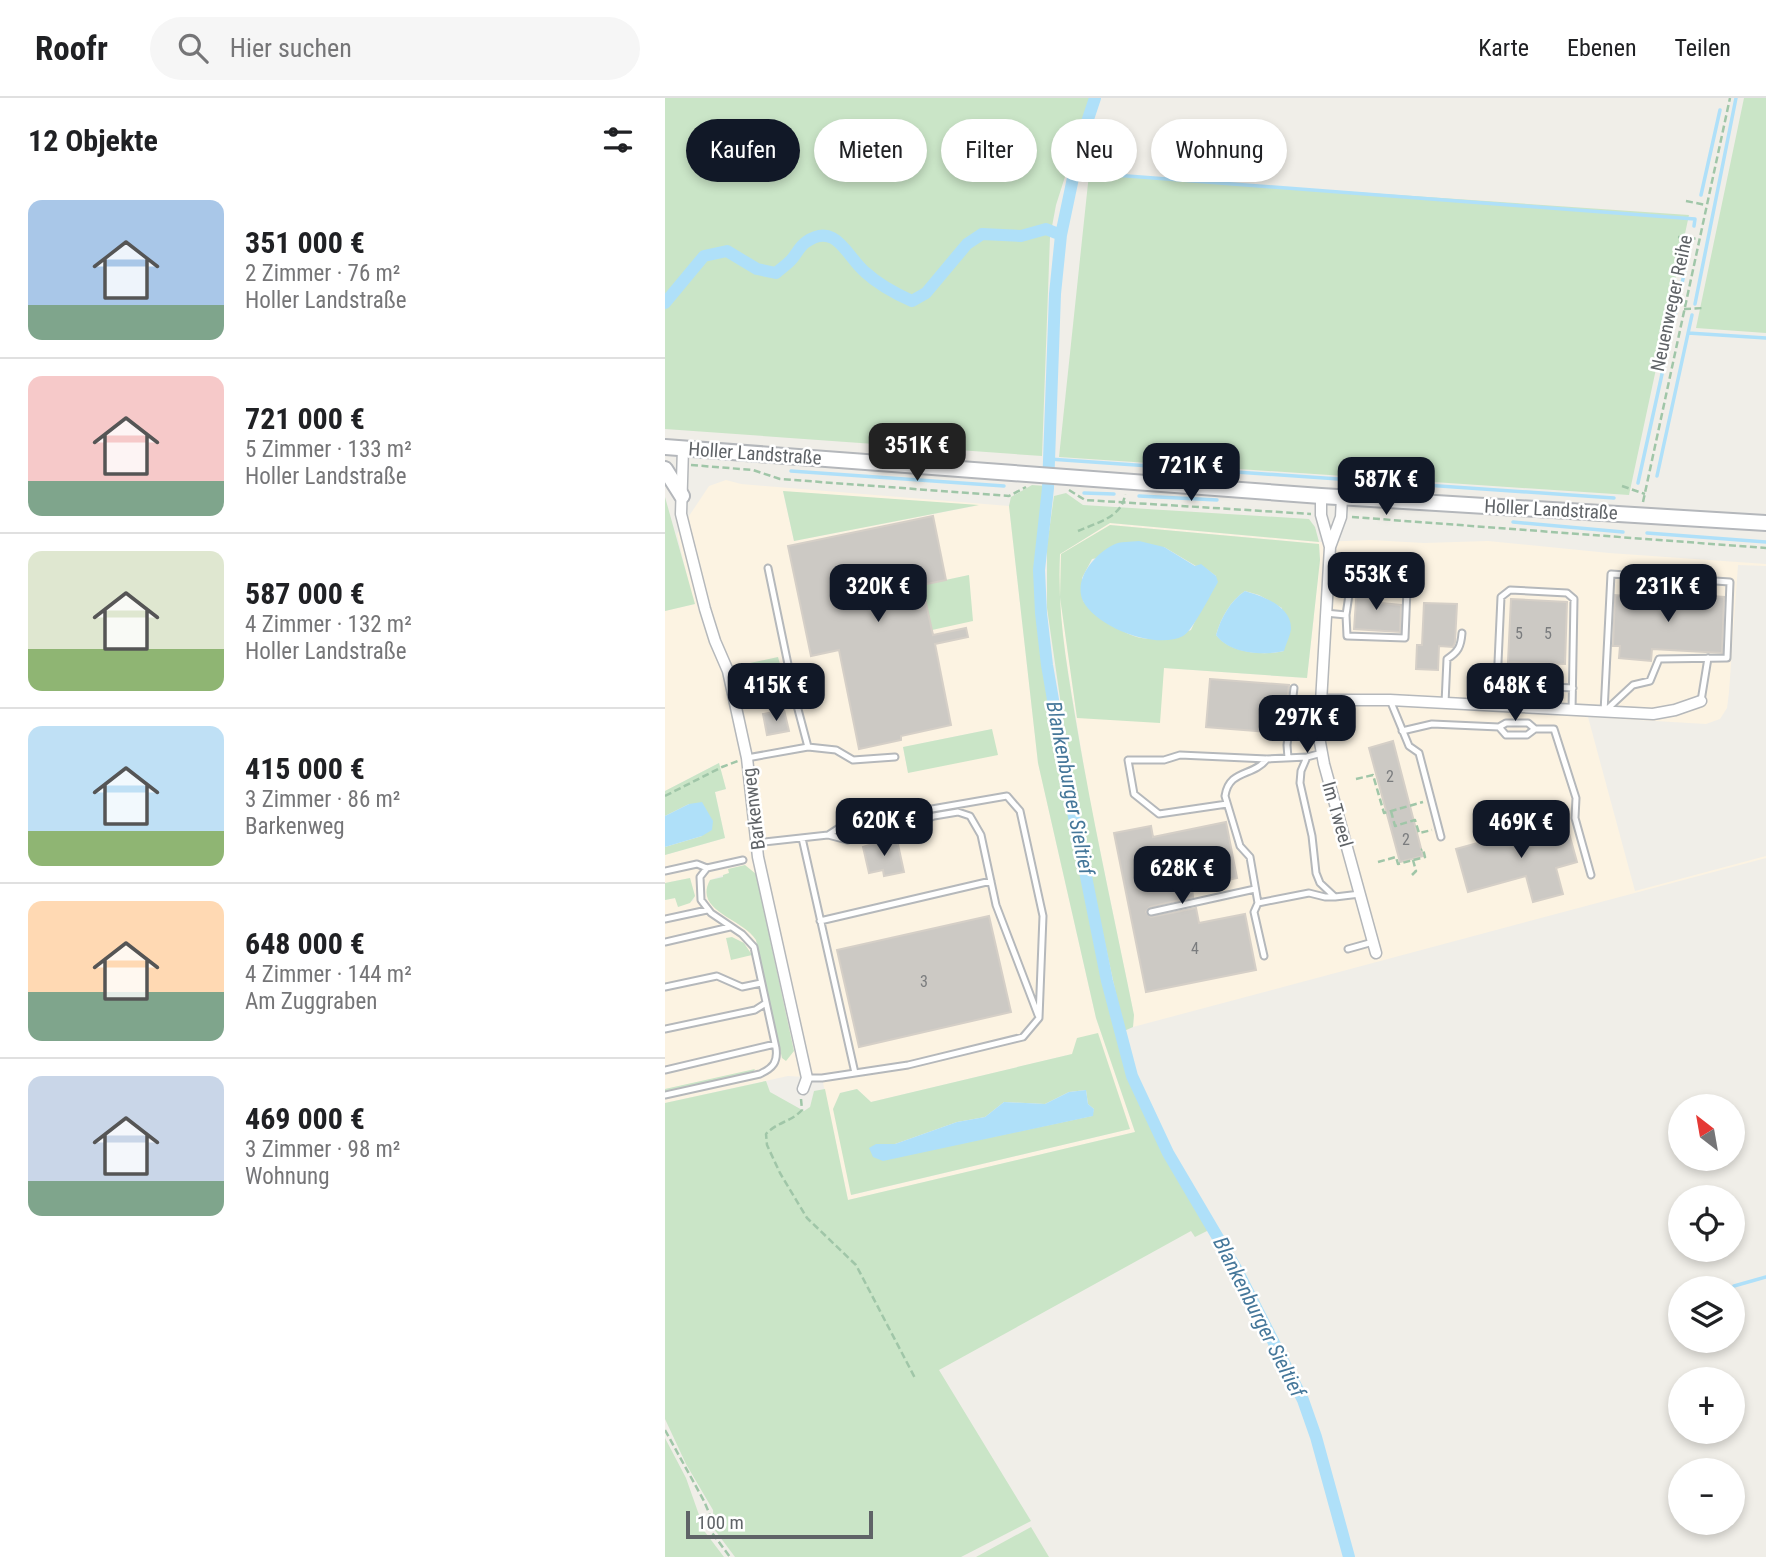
<!DOCTYPE html>
<html lang="de">
<meta charset="utf-8">
<style>
:root{--surface:#fff;--page:#f6f6f6;--text:#202124;--muted:#757577;--line:#e0e0e0;--accent:#111827}
body{margin:0;font-family:"Roboto Condensed",sans-serif;background:var(--page);color:var(--text);height:100vh;display:flex;flex-direction:column;font-size:26px;white-space:nowrap}
*{box-sizing:border-box;margin:0}
p{font-size:23px;color:var(--muted)}
.icon{flex:none;width:38px;height:38px;fill:none;stroke:currentColor;stroke-width:2;stroke-linecap:round;stroke-linejoin:round}
.map{position:relative;flex:1;overflow:hidden}
.sheet{display:flex;flex-direction:column;background:var(--surface);width:665px}
.sheet>*{flex:none}
.guide{position:absolute;left:21px;top:21px;width:665px;height:63px;display:flex;gap:14px}
.needle{width:46px;rotate:329deg}
.tools{position:absolute;left:1003px;top:996px;display:grid;gap:14px}
.tools a{display:grid;place-items:center;width:77px;height:77px;border-radius:50%;background:var(--surface);box-shadow:0 4px 10px #0003;font-size:35px}
.scale{position:absolute;left:21px;bottom:18px;width:187px;box-sizing:border-box;padding-left:7px;border:4px solid #5f6367;border-top:0;font-size:19px;line-height:24px;white-space:nowrap;color:#5f6367;-webkit-text-stroke:5px #fff;paint-order:stroke}
.price{position:absolute;translate:-50% -60px;padding:0 16px;border-radius:14px;background:var(--accent);color:#fff;font-size:23px;line-height:46px;filter:drop-shadow(0 2px 4px #0008)}
.price::after{content:'';position:absolute;left:50%;top:42px;width:21px;height:16px;margin-left:-10px;background:inherit;clip-path:polygon(0 0,100% 0,50% 100%)}
.price.current{background:#222;color:#fff}
ul{padding:0;list-style:none}
li{display:flex;align-items:center;gap:21px;height:175px;padding:0 28px}
li+li{border-top:2px solid var(--line)}
li span{display:grid;place-items:center;flex:none;width:196px;height:140px;border-radius:14px;color:#555}
li>.icon{margin-inline-start:auto}
span .icon{width:84px;height:84px;fill:#fffc;stroke-width:1}
li b{font-size:30px}
h2{display:flex;justify-content:space-between;align-items:center;height:84px;padding:0 28px;font-size:30px}
.tag{padding:0 24px;border-radius:32px;background:var(--surface);box-shadow:0 4px 10px #0003;font-size:24px;line-height:63px}
.tag.current{background:var(--accent);color:#fff}
header{display:flex;align-items:center;gap:42px;box-sizing:border-box;height:98px;padding:0 35px;background:var(--surface);border-bottom:2px solid var(--line)}
header strong{font-size:33px}
nav{display:flex;gap:38px;margin-inline-start:auto;font-size:24px}
.search{width:490px;height:63px;background:var(--page);display:flex;align-items:center;gap:18px;box-sizing:border-box;padding:0 24px;border-radius:38px;color:var(--muted);font-size:26px}
main{display:flex;flex:1;min-height:0}
.map>svg:first-child{display:block}
.commercial{fill:#fcf3e2;fill-rule:evenodd}
.green{fill:#cae5c7;fill-rule:evenodd}
.water{fill:#afe0f9}
.lines{fill:none;stroke-linecap:round;stroke-linejoin:round}
.stream{stroke:#afe0f9;stroke-width:3.5}
.canal{stroke:#afe0f9;stroke-width:12}
.building{fill:#ccc9c4;stroke:#d5cfc7;stroke-width:2}
.lane-casing{stroke:#b5b8bb;stroke-width:9}
.street-casing{stroke:#b5b8bb;stroke-width:13}
.secondary-casing{stroke:#b4b7bb;stroke-width:18}
.path{stroke:#a0c6a8;stroke-width:2.5;stroke-dasharray:7 3.5;stroke-linecap:butt}
.lane{stroke:#fff;stroke-width:5}
.street{stroke:#fff;stroke-width:10}
.secondary{stroke:#fff;stroke-width:14}
.labels{text-anchor:middle;stroke-width:5;stroke-linejoin:round;paint-order:stroke}
.number-label{font-size:16px;fill:#7a7c7e}
.street-label{font-size:19px;fill:#5f6367;stroke:#fff}
.water-label{font-size:21px;font-style:italic;fill:#45779a;stroke:#fff}
</style>
<header>
<strong>Roofr</strong>
<div class="search"><svg class="icon" aria-label="search" viewBox="0 0 24 24"><circle cx="10" cy="10" r="6"/><path d="M15 15l6 6"/></svg>Hier suchen</div>
<nav><a>Karte</a><a>Ebenen</a><a>Teilen</a></nav>
</header>
<main>
<section class="sheet">
<h2>12 Objekte<svg class="icon" aria-label="filters" viewBox="0 0 24 24"><path d="M4 7h16M4 17h16"/><circle cx="9" cy="7" r="2"/><circle cx="15" cy="17" r="2"/></svg></h2>
<ul>
<li><span style="background:linear-gradient(#a9c7e8 75%,#7fa58c 0)"><svg class="icon" aria-label="home" viewBox="0 0 24 24"><path d="M3 11l9-7 9 7M6 9v11h12V9"/></svg></span><div><b>351 000 €</b><p>2 Zimmer · 76 m²</p><p>Holler Landstraße</p></div></li>
<li><span style="background:linear-gradient(#f6c9c9 75%,#7fa58c 0)"><svg class="icon" aria-label="home" viewBox="0 0 24 24"><path d="M3 11l9-7 9 7M6 9v11h12V9"/></svg></span><div><b>721 000 €</b><p>5 Zimmer · 133 m²</p><p>Holler Landstraße</p></div></li>
<li><span style="background:linear-gradient(#dfe7d0 70%,#8fb573 0)"><svg class="icon" aria-label="home" viewBox="0 0 24 24"><path d="M3 11l9-7 9 7M6 9v11h12V9"/></svg></span><div><b>587 000 €</b><p>4 Zimmer · 132 m²</p><p>Holler Landstraße</p></div></li>
<li><span style="background:linear-gradient(#bfe0f5 75%,#8fb573 0)"><svg class="icon" aria-label="home" viewBox="0 0 24 24"><path d="M3 11l9-7 9 7M6 9v11h12V9"/></svg></span><div><b>415 000 €</b><p>3 Zimmer · 86 m²</p><p>Barkenweg</p></div></li>
<li><span style="background:linear-gradient(#ffd9b3 65%,#7fa58c 0)"><svg class="icon" aria-label="home" viewBox="0 0 24 24"><path d="M3 11l9-7 9 7M6 9v11h12V9"/></svg></span><div><b>648 000 €</b><p>4 Zimmer · 144 m²</p><p>Am Zuggraben</p></div></li>
<li><span style="background:linear-gradient(#c9d6e8 75%,#7fa58c 0)"><svg class="icon" aria-label="home" viewBox="0 0 24 24"><path d="M3 11l9-7 9 7M6 9v11h12V9"/></svg></span><div><b>469 000 €</b><p>3 Zimmer · 98 m²</p><p>Wohnung</p></div></li>
</ul>
</section>
<div class="map">
<svg width="1101" height="1459" viewBox="0 0 1101 1459">
<rect width="100%" height="100%" fill="#f0eee8"/>
<path class="commercial" d="M61,382L76,386L344,408L373,665L431,920L470,1034L183,1102L157,980L123,978L0,1005V994L88,974L90,972L0,991V802L11,800L13,808L28,803L30,798L25,780L0,785V757L60,740L50,694L61,691L54,665L0,693V513L29,506L12,436L44,388ZM118,394L310,408L129,443ZM304,477L267,532L257,487ZM327,631L243,675V674L238,649ZM64,775L91,776L117,962L91,842L82,831L55,814L45,782ZM407,956L465,1031L187,1097L175,995L192,991L206,1004Z
M445,425L654,444L706,442L759,445L823,443L944,455L1101,466V468L1073,467L1064,594L1062,610L1055,621L1041,626L923,619L970,793L1101,758V760L468,929L469,917L424,699L401,560L393,499L395,456ZM445,427L654,446L655,462L642,580L499,570L412,620L395,499Z"/>
<path class="green" d="M0,0H425L391,107L385,139L377,358L0,331Z
M1079,0H1101V235L1031,230Z
M424,76L1024,117L964,397L394,359Z
M367,387L381,388L371,473L376,541L399,685L425,815L462,977L498,1053L544,1132L530,1139L526,1133L274,1272L366,1423L296,1459H70L49,1431L48,1412L21,1366L0,1321V1005L101,983L105,994L139,1013L145,1009L149,993L160,991L183,1102L470,1034L431,920L373,665L344,408L346,399Z
M118,393L314,407L129,443Z
M401,395L418,407L644,421L650,429L654,444L445,425L395,456C392,519 403,574 413,635C429,729 450,823 469,917L468,929L459,933L411,711L382,510V448L389,398Z
M0,399L30,506L0,513Z
M445,427L654,446L655,462L642,580L499,570L495,625L412,620L395,499L396,456ZM499,449L531,468L536,467L551,478L526,532C473,553 458,535 418,503L417,480L427,461ZM580,493L594,497L617,510L619,553C598,558 565,555 551,537C556,520 565,503 580,493Z
M304,477L308,523L267,532L257,487Z
M113,559L117,573L107,576L113,604L92,608L85,565Z
M327,631L333,657L243,675L238,649Z
M54,665L61,691L50,694L60,740L0,757V749L37,738L24,706L0,718V693Z
M80,767L91,776L129,953L121,963L117,960L91,842C77,820 28,813 45,782L58,779V777L64,775L63,771Z
M25,780L30,798L25,805L13,809L10,800L0,802V785Z
M67,839L79,845L87,857L66,862L61,840Z
M433,935L465,1031L186,1097L168,1011L175,995L192,991L206,1004L407,956L412,940ZM421,992L423,1006L429,1011L427,1018L218,1062L211,1046H230L292,1024L320,1019L339,1004L380,1006L404,994Z
M90,971L88,974L0,994V991Z
M0,1340L21,1380L40,1434L59,1459H0Z
M366,1429L384,1459H311Z"/>
<path class="water" d="M474,443L499,449L530,468L536,466L551,478L553,484C547,494 527,534 518,538C492,552 432,530 418,503C408,481 430,456 448,447C455,443 466,444 474,443Z
M580,493C597,498 627,508 626,531C625,538 621,546 619,553C598,558 565,556 551,537C556,520 565,503 580,493Z
M37,704L48,723L47,732L37,738L0,749V718L24,706Z
M421,992L423,1006L429,1011L428,1018L218,1063L208,1059L204,1050L211,1046H230L292,1024L320,1019L339,1004L380,1006L404,994Z"/>
<g class="lines">
<path class="stream" d="M410,74L1030,121L1029,128
M1036,97L1055,12
M1030,206L1071,0
M1023,235L1101,240
M384,361L949,400
M126,373L339,388
M992,378L1027,217
M973,385L1025,149
M419,395L449,396
M474,398L552,402
M848,424L958,434
M982,435L1101,444
M1069,1188L1101,1179"/>
<path class="canal" d="M430,0L416,42L396,137L390,196L383,390L374,472L376,515L382,567L404,694L442,883L467,978L503,1055L572,1172L638,1302L651,1339L684,1459
M0,205L39,158L62,153L92,171L111,175C116,170 123,166 127,161C132,155 135,148 141,144C171,123 182,159 200,174C214,187 229,195 247,203L261,195L302,146L317,136L356,138L381,131L396,137"/>
</g>
<path class="building" d="M268,418L281,482L257,487L268,537L301,530L303,539L270,546L286,627L236,638V642L194,651L174,552L146,558L123,448Z
M692,489L717,490L716,505L736,507L735,534L689,531Z
M989,494L1059,499L1057,555L987,551L986,563L954,560L955,548H948L950,497L989,500Z
M846,501L902,504L900,566L843,564Z
M759,505L792,506L790,544L788,549L774,548L773,572L751,571L752,547H757Z
M545,581L624,587L618,635L541,629Z
M119,612L124,633L102,637L98,616Z
M728,643L758,758L735,764L704,650Z
M900,721L912,764L891,770L898,796L868,804L861,778L803,794L791,751Z
M561,724L572,780L527,790L528,799L485,809L481,814L486,819L531,810L534,825L580,816L591,872L481,894L449,735L486,728L488,739Z
M220,742V744L232,742L239,774L219,778L218,772L204,775L198,749Z
M324,818L346,914L194,949L172,852Z"/>
<g class="lines">
<defs>
<path id="lane" d="M946,476L1065,484L1062,560L994,561L985,583L968,587L939,614Z
M660,515L681,517L686,483L699,476H729L742,491L740,540L682,538L681,517
M832,586L908,590
M725,602L744,648L754,655L776,739
M1036,603L1043,560
M780,605L782,561C793,554 796,549 797,535
M831,608L836,499L845,492L902,495L909,501L907,613
M834,629L841,637H862L870,631
M737,633L767,626L834,629L841,625H863L870,631H889L911,700L910,720L926,777
M143,649L171,652L188,662L230,659
M642,659L636,673L635,685L647,738L651,775L655,785L670,799L695,796
M82,660L143,649L130,600L103,470
M623,660L622,647L629,590
M602,661C588,679 564,671 560,698L575,748L585,759L593,805L644,795L660,799H670
M562,706L494,716L469,696L463,662H499L515,657L602,661L642,659L657,655
M137,740L190,975
M91,745L163,737L182,742L243,728L269,718L293,714L305,718L316,737L331,807L373,917
M0,773L32,766L42,770L78,762
M593,805L589,814L599,858
M486,814L590,791
M0,821L42,812
M155,823L326,783
M0,844L65,829
M683,851L708,844
M0,889L52,878L77,889L96,885
M0,931L90,912L101,905
M0,972L110,946
M142,980H157L243,967L358,939L374,920L378,818L355,713L342,698L180,726L163,737
M0,997L95,976C108,970 113,964 111,950L89,849L77,836L46,815L36,802L35,779L42,770"/>
<path id="street" d="M18,350L16,416L40,511L50,543L63,573L82,660L93,759L142,980L138,991
M656,398V417L665,449
M677,399L676,419L665,449L654,639L659,666L711,855
M656,602H725L988,616L1010,612L1036,603"/>
<path id="secondary" d="M0,349L656,398L1101,425
M0,371L17,398"/>
</defs>
<use href="#lane" class="lane-casing"/>
<use href="#street" class="street-casing"/>
<use href="#secondary" class="secondary-casing"/>
<path class="path" d="M1021,103L1041,107
M1013,139L1034,141
M1019,211L1039,210
M26,367L88,372L115,381L344,398L361,389
M957,388L980,396
M404,392L420,402L646,416
M978,404L1065,0
M687,419L1101,450
M413,433C431,425 458,419 460,396
M691,681L708,677L719,715L758,704
M0,698L57,669L73,663
M726,713L730,728L750,722L754,735L767,732
M713,764L731,759L733,766L760,759L758,751L756,752
M747,777L751,773L748,762
M136,1001L137,1012C126,1024 112,1024 101,1036L102,1047L115,1075L142,1120L191,1167L250,1280
M0,1332L39,1403L45,1417V1432L65,1459"/>
<use href="#lane" class="lane"/>
<use href="#street" class="street"/>
<use href="#secondary" class="secondary"/>
</g>
<g class="labels">
<g class="number-label">
<text x="854" y="541">5</text>
<text x="883" y="541">5</text>
<text x="725" y="684">2</text>
<text x="741" y="747">2</text>
<text x="530" y="856">4</text>
<text x="259" y="889">3</text>
</g>
<g class="street-label">
<text transform="translate(1006 205) rotate(-78)" y="7">Neuenweger Reihe</text>
<text transform="translate(90 355) rotate(4)" y="7">Holler Landstraße</text>
<text transform="translate(886 411) rotate(3)" y="7">Holler Landstraße</text>
<text transform="translate(88 711) rotate(-97)" y="7">Barkenweg</text>
<text transform="translate(673 716) rotate(74)" y="7">Im Tweel</text>
</g>
<g class="water-label">
<text transform="translate(405 690) rotate(79)" y="7">Blankenburger Sieltief</text>
<text transform="translate(594 1219) rotate(63)" y="7">Blankenburger Sieltief</text>
</g>
</g>
</svg>
<div class="tools">
<a><svg class="needle" viewBox="-14 -14 28 28"><path d="M0-13l5 13h-10z" fill="#e53935"/><path d="M0 13l5-13h-10z" fill="#757577"/></svg></a>
<a><svg class="icon" aria-label="locate" viewBox="0 0 24 24"><circle cx="12" cy="12" r="6"/><path d="M12 2v4M12 18v4M2 12h4M18 12h4"/></svg></a>
<a><svg class="icon" aria-label="layers" viewBox="0 0 24 24"><path d="M12 4l9 5-9 5-9-5zM3 14l9 5 9-5"/></svg></a>
<a>+</a>
<a>−</a>
</div>
<div class="scale">100 m</div>
<b class="price current" style="left:252px;top:385px">351K €</b>
<b class="price" style="left:526px;top:405px">721K €</b>
<b class="price" style="left:721px;top:419px">587K €</b>
<b class="price" style="left:711px;top:514px">553K €</b>
<b class="price" style="left:213px;top:526px">320K €</b>
<b class="price" style="left:1003px;top:526px">231K €</b>
<b class="price" style="left:111px;top:625px">415K €</b>
<b class="price" style="left:850px;top:625px">648K €</b>
<b class="price" style="left:642px;top:657px">297K €</b>
<b class="price" style="left:219px;top:760px">620K €</b>
<b class="price" style="left:856px;top:762px">469K €</b>
<b class="price" style="left:517px;top:808px">628K €</b>
<div class="guide">
<a class="tag current">Kaufen</a>
<a class="tag">Mieten</a>
<a class="tag">Filter</a>
<a class="tag">Neu</a>
<a class="tag">Wohnung</a>
</div>
</div>
</main>
